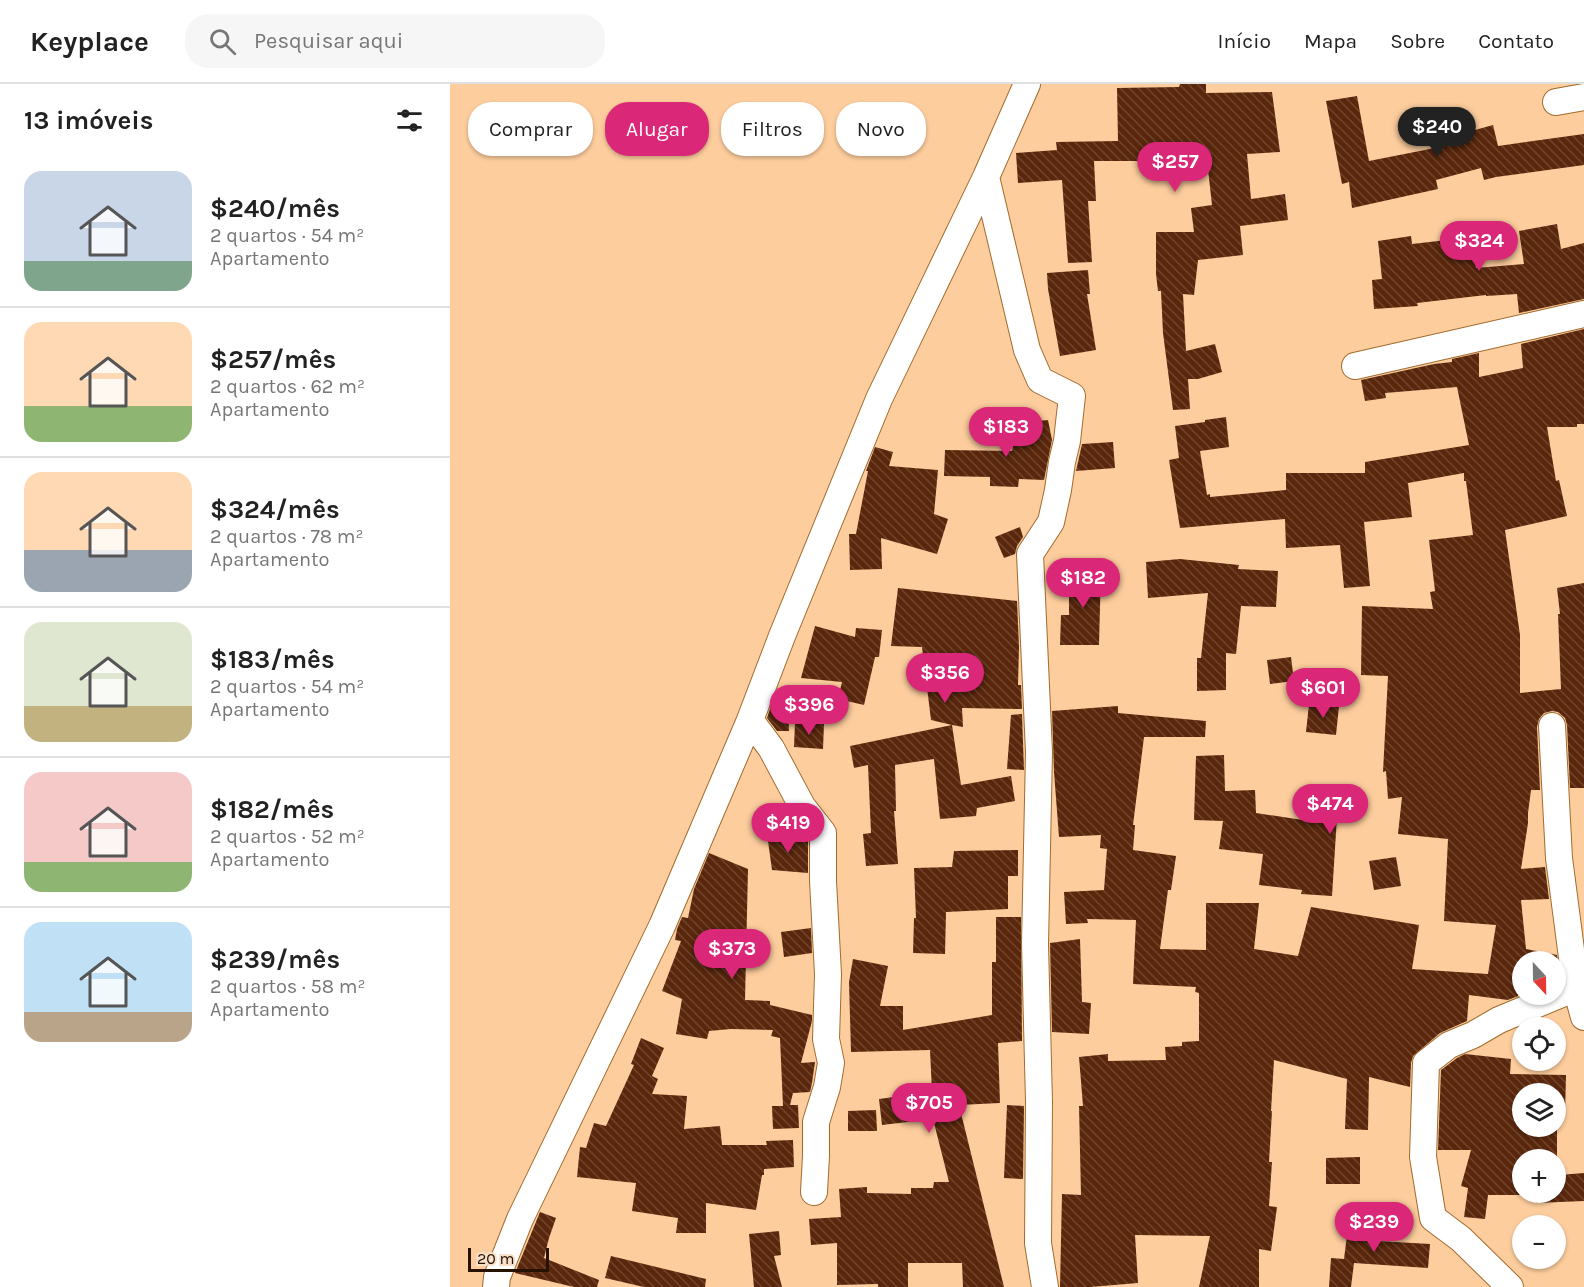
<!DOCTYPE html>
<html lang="pt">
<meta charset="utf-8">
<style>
:root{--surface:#fff;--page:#f6f6f6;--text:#222;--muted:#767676;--line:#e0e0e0;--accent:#db2777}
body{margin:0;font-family:Karla,sans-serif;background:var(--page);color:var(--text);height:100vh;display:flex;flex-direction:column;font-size:22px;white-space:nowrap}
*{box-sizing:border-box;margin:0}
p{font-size:20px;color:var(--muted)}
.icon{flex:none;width:33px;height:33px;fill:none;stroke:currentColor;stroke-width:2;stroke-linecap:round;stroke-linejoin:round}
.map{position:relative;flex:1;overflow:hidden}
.sheet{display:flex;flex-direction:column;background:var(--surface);width:450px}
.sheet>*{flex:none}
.guide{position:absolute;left:18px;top:18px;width:570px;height:54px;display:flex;gap:12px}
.needle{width:39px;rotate:158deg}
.fabs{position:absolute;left:1062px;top:867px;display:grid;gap:12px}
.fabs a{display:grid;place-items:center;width:54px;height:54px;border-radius:50%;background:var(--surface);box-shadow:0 2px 4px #0004;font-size:30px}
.scale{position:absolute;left:18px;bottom:15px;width:81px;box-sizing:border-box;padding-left:6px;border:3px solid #271100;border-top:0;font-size:16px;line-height:21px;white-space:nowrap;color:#271100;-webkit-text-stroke:4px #f8dfc8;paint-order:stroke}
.price{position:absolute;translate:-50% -51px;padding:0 14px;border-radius:21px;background:var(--accent);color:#fff;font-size:20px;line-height:39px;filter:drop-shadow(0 2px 3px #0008)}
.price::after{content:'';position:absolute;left:50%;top:36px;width:18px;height:14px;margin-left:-9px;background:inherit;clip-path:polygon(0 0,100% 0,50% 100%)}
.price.current{background:#222;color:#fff}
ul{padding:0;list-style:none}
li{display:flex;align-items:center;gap:18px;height:150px;padding:0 24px}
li+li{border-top:2px solid var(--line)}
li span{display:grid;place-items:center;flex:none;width:168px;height:120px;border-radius:18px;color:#555}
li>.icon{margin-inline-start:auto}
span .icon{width:72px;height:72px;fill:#fffc;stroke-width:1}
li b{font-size:26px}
h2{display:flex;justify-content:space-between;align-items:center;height:72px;padding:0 24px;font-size:26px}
.chip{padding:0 21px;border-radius:24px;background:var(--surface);box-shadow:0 2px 4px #0004;font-size:21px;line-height:54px}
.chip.current{background:var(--accent);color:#fff}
header{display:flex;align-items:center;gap:36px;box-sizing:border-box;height:84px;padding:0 30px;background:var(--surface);border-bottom:2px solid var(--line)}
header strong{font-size:28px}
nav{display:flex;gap:33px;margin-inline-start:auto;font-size:21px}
.search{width:420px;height:54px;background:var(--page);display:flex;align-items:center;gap:15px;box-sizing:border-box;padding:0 21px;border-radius:24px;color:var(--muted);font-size:22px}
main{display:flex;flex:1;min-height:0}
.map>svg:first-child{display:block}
.building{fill:url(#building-back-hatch);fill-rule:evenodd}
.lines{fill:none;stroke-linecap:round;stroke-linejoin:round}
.minor-casing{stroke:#a16b2d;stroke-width:28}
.minor{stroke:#fff;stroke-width:26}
</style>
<header>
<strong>Keyplace</strong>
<div class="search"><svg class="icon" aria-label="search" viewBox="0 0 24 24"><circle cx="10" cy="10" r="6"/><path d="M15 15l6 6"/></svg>Pesquisar aqui</div>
<nav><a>Início</a><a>Mapa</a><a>Sobre</a><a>Contato</a></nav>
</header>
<main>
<section class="sheet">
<h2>13 imóveis<svg class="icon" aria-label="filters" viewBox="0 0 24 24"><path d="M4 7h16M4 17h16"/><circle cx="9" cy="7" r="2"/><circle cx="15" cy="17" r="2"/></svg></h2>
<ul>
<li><span style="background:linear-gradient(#c9d6e8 75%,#7fa58c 0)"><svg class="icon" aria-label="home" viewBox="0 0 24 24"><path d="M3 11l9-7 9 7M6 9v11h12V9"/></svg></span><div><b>$240/mês</b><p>2 quartos · 54 m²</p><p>Apartamento</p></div></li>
<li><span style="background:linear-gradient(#ffd9b3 70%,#8fb573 0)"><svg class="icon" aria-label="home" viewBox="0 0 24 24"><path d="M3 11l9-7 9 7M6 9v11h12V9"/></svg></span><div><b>$257/mês</b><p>2 quartos · 62 m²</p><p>Apartamento</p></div></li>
<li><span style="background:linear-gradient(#ffd9b3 65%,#9aa5b1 0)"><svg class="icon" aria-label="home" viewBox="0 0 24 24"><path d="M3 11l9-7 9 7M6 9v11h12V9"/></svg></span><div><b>$324/mês</b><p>2 quartos · 78 m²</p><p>Apartamento</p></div></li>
<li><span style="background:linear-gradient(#dfe7d0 70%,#c2b280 0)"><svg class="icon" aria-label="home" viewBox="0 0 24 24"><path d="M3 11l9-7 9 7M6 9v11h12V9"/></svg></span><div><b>$183/mês</b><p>2 quartos · 54 m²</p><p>Apartamento</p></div></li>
<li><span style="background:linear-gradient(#f6c9c9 75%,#8fb573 0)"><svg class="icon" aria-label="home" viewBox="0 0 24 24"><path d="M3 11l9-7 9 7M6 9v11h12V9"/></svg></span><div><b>$182/mês</b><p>2 quartos · 52 m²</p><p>Apartamento</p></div></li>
<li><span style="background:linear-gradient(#bfe0f5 75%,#b9a48a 0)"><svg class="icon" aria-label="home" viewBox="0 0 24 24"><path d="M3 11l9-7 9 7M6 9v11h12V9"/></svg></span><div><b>$239/mês</b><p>2 quartos · 58 m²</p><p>Apartamento</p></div></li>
</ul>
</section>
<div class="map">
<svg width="1134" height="1203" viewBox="0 0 1134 1203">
<defs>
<pattern id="building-back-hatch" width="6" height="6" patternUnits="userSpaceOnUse" patternTransform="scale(1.5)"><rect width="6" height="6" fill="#5a270c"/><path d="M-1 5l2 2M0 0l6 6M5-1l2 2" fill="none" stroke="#6e442d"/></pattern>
</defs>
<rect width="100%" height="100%" fill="#fdcd9d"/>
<path class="building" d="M730,0H756V9L822,8L830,68L797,70L801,115L835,110L838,136L790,142L793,171L748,176L744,211L733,210L736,267L765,260L772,288L748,295H738L740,325L723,326L713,249L711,207H708L706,190V148H744L741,124L762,121L757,77H644L646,117H638L642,178L618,179L612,96L568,99L566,69L607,66L606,58L668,57L667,4L729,3Z
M907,12L919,77L995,62L993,55L1043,41L1048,62L1134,50V81L1046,93L1034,96L1031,84L986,96L988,105L902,124L899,98L892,100L876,17Z
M1107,140L1111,165L1134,159V215L1069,229L1067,210L1036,212V211L967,219L968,222L924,225L922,196L932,195L928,157L961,152L962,160L1023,153L1026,184L1074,180L1069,147Z
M638,186L640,210H637L646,266L610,272L598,205L597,189Z
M1134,245V340H1127V343H1097L1106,397L1109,396L1117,432L1055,446L1070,551V609L1111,605L1108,530H1110L1107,504L1134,499V704H1120L1117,641L1115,634L1108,628L1102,627L1094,629L1089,635L1087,643L1090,706H1081L1078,729V739L1071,785L1095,783L1099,815L1071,816L1076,865L1107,871L1110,895L1106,896V878H1072V892H1071L1068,912L1058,916L1019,911L1017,937L990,949L963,972L961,979L960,1003L919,993L918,1046L895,1045L897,995L824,976L821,1027H822L819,1078H822L819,1122L827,1123L821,1167L809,1165V1203H749L760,1152L685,1151L688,1199L640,1203H610L612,1110L631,1111L629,1022H633L629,973L658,970V977L716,976L715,963L732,962V958L749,957V909L745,908L746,903L683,900L686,836L637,835L638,839L616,840L614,808L654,806L657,765L650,764L651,751L609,753L604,688L602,627L668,622V629L756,637L755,653H694L683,741H685L683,766L726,772L721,806H718L710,865L756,866V819H809L804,865L848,872L861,823L969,841L962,885L1038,890L1046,841L994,837L998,755L948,750L952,713L938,715L936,687L933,688L938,592L911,591L912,522L983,525L980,508L985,507L979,456L1023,451L1016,397H1014V389L958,399L962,433L914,438L920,502L894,504L890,461L836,464L835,435L730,444L719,376L729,374L725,342L755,338V336L776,333L779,363L750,367L757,411L760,410V413L836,406V389H915V378L1019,361L1007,303L935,309L936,314L915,317L911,296L984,280L1002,278V275L1029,269V293L1073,284L1071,260Z
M598,336L602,356L594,396L569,395L568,403L540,402V393L494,392L495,366L562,367L568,339Z
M663,358L665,384L626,387L632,360Z
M425,363L443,368L439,382L488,386L484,430L498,435L487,470L431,454L432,485L400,486L399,450H406L418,387H416Z
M570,443L573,453L567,462L565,470L554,474L545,453Z
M730,475L789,481L788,485L828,487L826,523L791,522L786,570L776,569V606L747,607V574H751L758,509L698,514L696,478Z
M619,485H651L649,561H610L611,531H619Z
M448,504L567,517L569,563L568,601H571L572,625L512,624L513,643L502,641L511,701L561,692L565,717L527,724L526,732L490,735L484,675L445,681L446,727H444L448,780L416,782L413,750L421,749L418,681L404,684L400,662L502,641L481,636L472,563L441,562Z
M365,542L405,553L406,544L432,546L429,573H425L414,621L388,615L392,598L351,594Z
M841,573L844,597L820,600L817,576Z
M859,620L889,622L886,651L856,648Z
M338,621L339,647H327L317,634L321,622Z
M572,630L574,686L557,685L561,631Z
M345,638L374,640L373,665L344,663Z
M774,671L775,707L805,706L806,729L866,738L867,716L888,717L882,812L851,810L852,806L809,801L813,770L769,765L773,737L744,736L746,672Z
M317,750L358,756V789L322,786Z
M568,766V792H558V825L496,828L495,870L463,869L464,834H466L464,784L502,783L504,767Z
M259,769L298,785L295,916L320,917V921L362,931V937L351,979L365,978L362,999L360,1008L343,1009L340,1021H348L349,1044L323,1045L322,1022H333L330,954L321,952L323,946L281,945L259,947L257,955L226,950L232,915L212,907L231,857L225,856L227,845L232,833L238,834L244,805Z
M946,773L951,802L924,806L919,777Z
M546,833H571L572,957L548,959L550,1019L509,1021L554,1203H513L512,1179H458V1203H428V1200L387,1201V1159L361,1161L359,1135L391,1133L389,1105L417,1103V1109L461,1110V1104H483L484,1098H499L483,1035L432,1041L429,1015L482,1008L480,966L401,968L399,898L403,875L438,882L430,922H453V946L542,931V878H546Z
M361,844L362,869L334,873L331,848Z
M630,855L632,918L641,919L639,950L602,948L600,859Z
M191,954L214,964L202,992L208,995L202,1010L237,1012L234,1045L270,1042L272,1061H317L316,1057L343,1056L344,1083L314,1085V1091H312L306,1126L256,1119V1149H226L228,1134L182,1127L186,1099L127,1093L130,1063L136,1064L144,1039L156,1042L184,981L181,980Z
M1015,970L1061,975L1060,990L1116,991L1115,1032H1107V1089L1109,1091L1134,1089V1117L1086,1119V1111H1038L1035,1135L1014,1133L1018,1104L1011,1102L1021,1066H988L991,986L1007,974ZM1072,1010H1106V1042H1072ZM1072,1076H1106V1108H1072Z
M557,1021L574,1022L573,1095L554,1094Z
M426,1026L427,1047H398V1027Z
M910,1073V1100H876V1074Z
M90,1128L106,1134L99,1154L94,1174L149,1196L147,1203H124L65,1189Z
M899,1135L930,1139L928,1157L980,1160L978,1184L904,1179L901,1203H879L881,1174L894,1175Z
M329,1147L331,1171L324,1172L332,1203H304L299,1150Z
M161,1172L256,1195L255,1203H194L155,1194Z"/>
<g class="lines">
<defs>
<path id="minor" d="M1106,18L1134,13
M536,93L577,266L590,296L622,312L617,357L612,378L608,406L601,438L580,470L589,668L585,860L589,1018L588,1159L595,1203
M905,282L1134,230
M300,636L321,664L352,722L373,749V797L378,890L376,955L381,979L377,1003L366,1038V1072L364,1108
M1102,642L1109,774L1126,904L1134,933
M46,1203L47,1193L70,1135L212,842L300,636L332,552L429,315L536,93L577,0
M1060,1203L1011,1155L983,1134L973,1073L976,979L999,961L1023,951L1049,936L1126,904"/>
</defs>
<use href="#minor" class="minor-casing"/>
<use href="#minor" class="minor"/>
</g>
</svg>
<div class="fabs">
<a><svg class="needle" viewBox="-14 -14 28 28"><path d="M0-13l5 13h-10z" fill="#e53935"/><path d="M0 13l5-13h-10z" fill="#767676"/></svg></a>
<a><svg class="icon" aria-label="locate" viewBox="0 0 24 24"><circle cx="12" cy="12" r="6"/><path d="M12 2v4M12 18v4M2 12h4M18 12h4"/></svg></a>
<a><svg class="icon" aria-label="layers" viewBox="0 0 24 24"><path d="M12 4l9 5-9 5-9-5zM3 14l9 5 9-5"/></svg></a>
<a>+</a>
<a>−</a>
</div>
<div class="scale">20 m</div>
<b class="price current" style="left:987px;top:74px">$240</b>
<b class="price" style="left:725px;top:109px">$257</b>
<b class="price" style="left:1029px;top:188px">$324</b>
<b class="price" style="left:556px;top:374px">$183</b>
<b class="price" style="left:633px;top:525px">$182</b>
<b class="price" style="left:495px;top:620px">$356</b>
<b class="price" style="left:873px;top:635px">$601</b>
<b class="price" style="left:359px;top:652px">$396</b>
<b class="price" style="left:880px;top:751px">$474</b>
<b class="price" style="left:338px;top:770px">$419</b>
<b class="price" style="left:282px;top:896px">$373</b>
<b class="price" style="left:479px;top:1050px">$705</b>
<b class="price" style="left:924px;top:1169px">$239</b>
<div class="guide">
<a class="chip">Comprar</a>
<a class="chip current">Alugar</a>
<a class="chip">Filtros</a>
<a class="chip">Novo</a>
</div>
</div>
</main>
